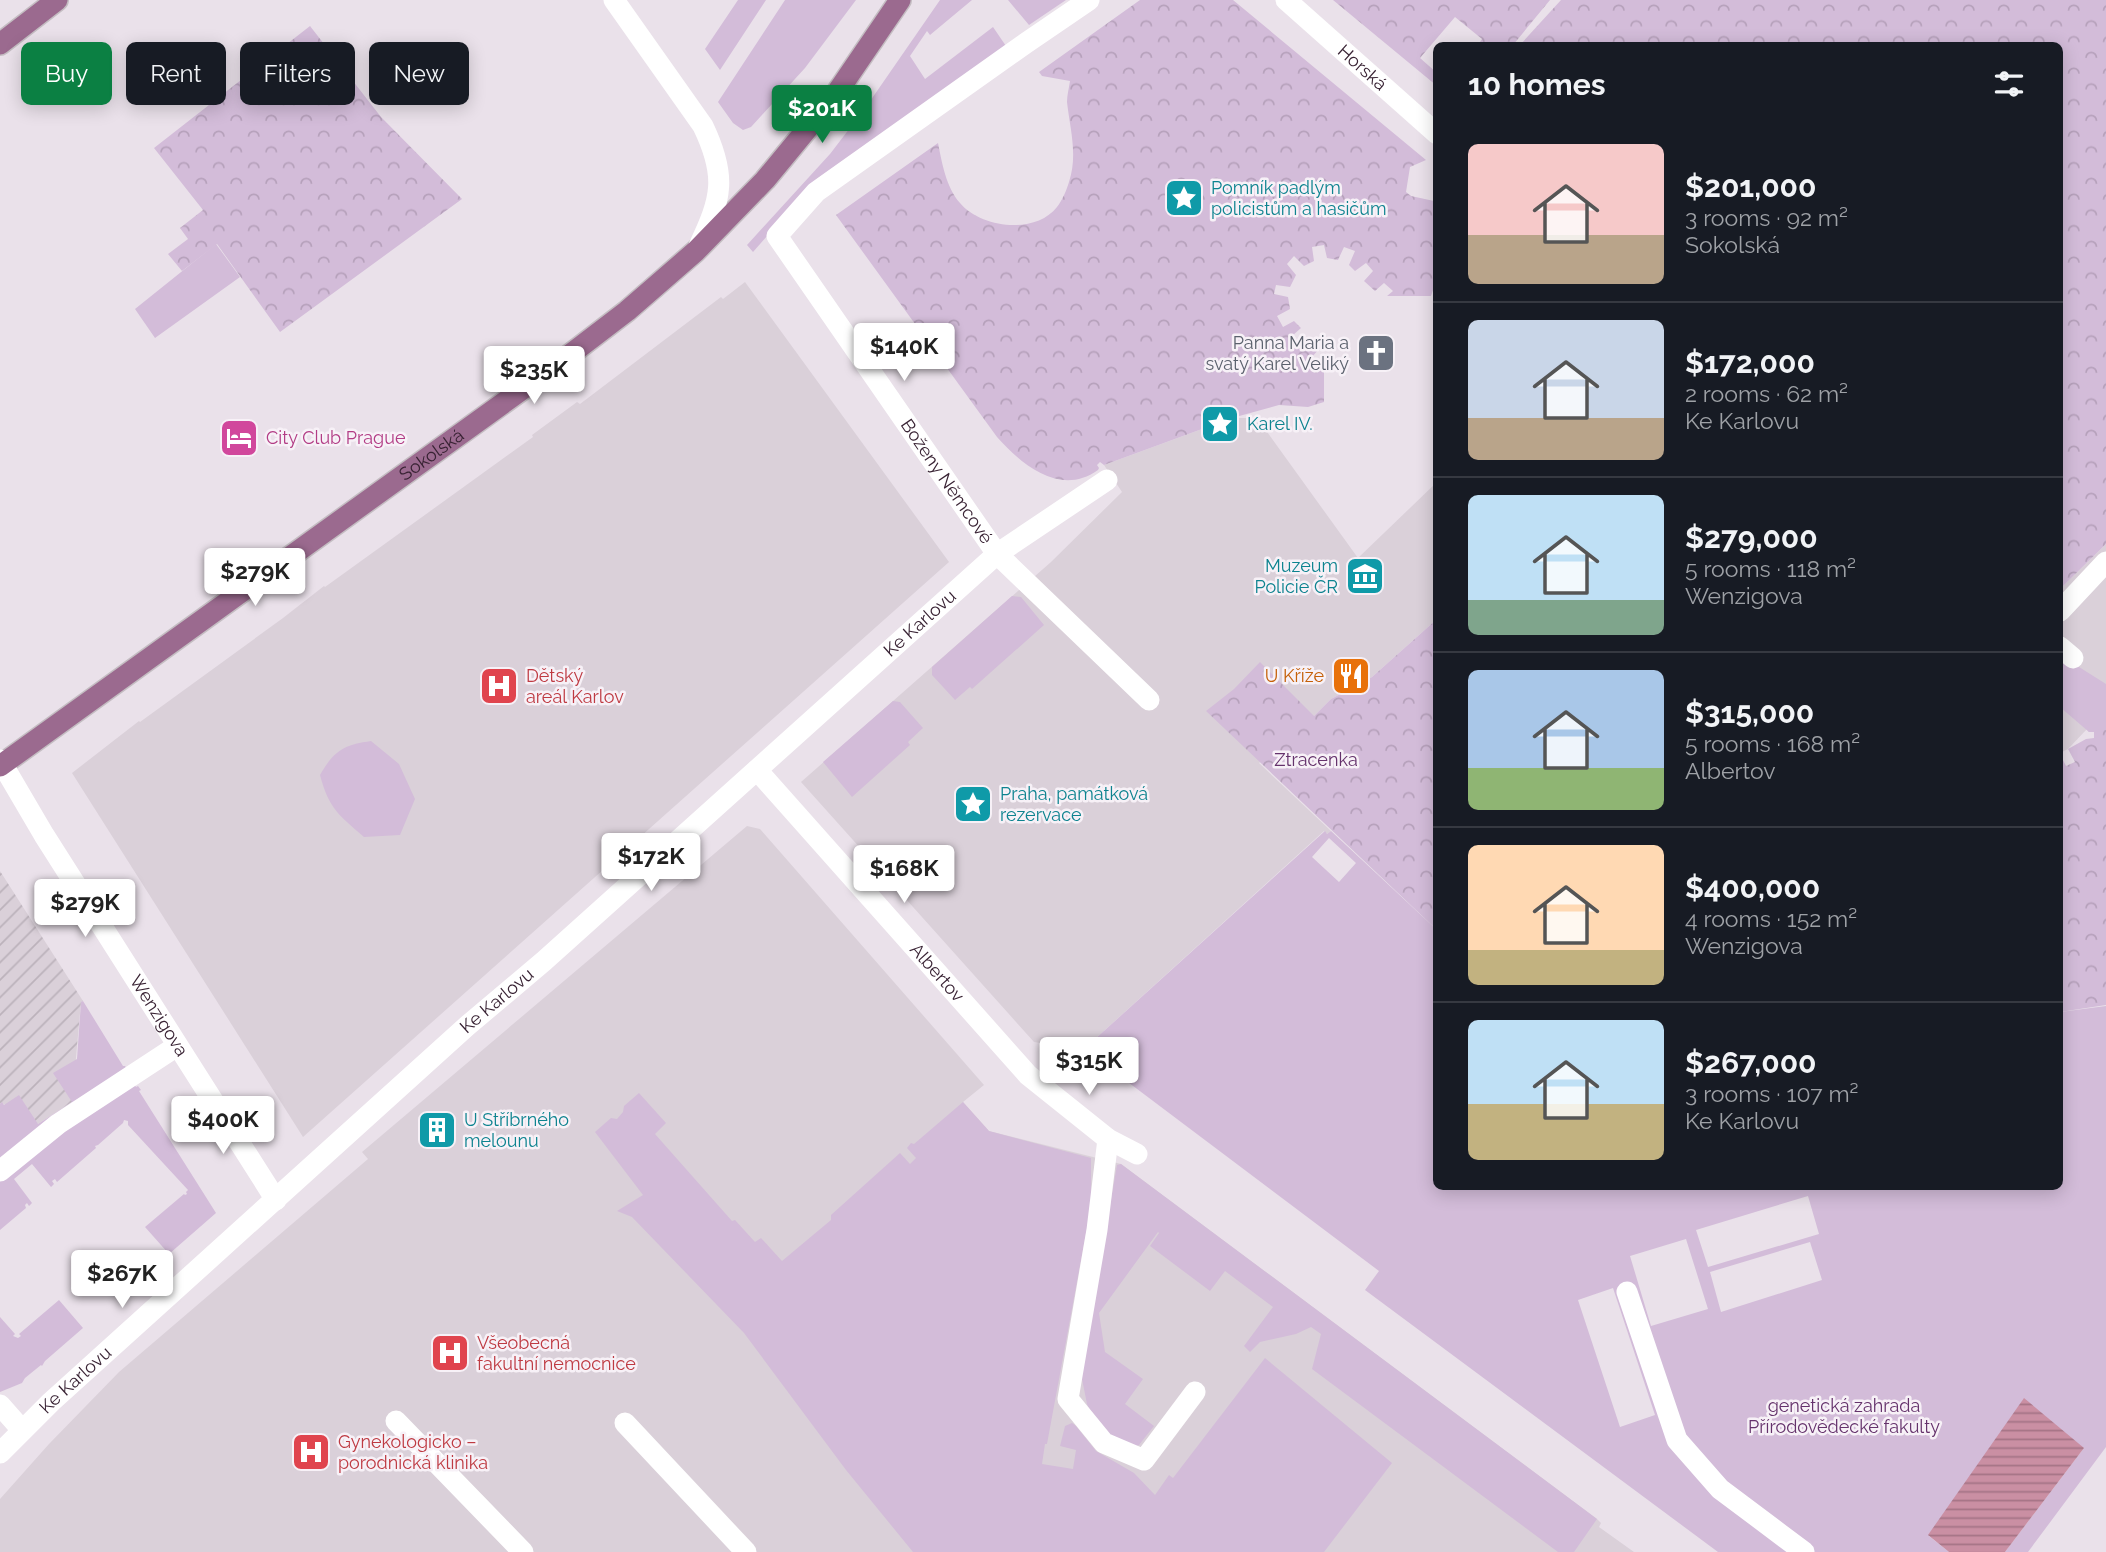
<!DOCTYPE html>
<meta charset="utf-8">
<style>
:root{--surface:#171b24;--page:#20242c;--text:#f1f3f6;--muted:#9ea1a6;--line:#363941;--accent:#0b8043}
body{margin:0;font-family:Raleway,sans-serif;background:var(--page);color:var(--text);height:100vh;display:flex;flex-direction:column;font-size:26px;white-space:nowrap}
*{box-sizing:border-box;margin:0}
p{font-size:23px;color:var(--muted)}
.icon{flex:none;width:38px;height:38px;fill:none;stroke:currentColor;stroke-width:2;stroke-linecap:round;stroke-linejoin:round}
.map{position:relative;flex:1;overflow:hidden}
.side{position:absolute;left:1433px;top:42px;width:630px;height:1148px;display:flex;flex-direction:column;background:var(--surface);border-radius:10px;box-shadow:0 4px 18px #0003}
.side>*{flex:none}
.banner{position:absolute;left:21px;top:42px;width:665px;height:63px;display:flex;gap:14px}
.price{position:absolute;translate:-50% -60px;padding:0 16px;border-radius:7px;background:#fff;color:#222;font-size:23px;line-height:46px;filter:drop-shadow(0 2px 4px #0008)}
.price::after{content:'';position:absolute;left:50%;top:42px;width:21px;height:16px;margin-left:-10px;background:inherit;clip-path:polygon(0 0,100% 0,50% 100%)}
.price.selected{background:var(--accent);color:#fff}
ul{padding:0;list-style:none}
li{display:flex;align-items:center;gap:21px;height:175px;padding:0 35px}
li+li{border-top:2px solid var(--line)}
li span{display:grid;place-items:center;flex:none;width:196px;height:140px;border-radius:10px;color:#555}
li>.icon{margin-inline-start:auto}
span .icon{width:84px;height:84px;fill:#fffc;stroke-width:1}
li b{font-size:30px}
h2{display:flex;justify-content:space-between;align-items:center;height:84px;padding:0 35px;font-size:30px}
.tag{padding:0 24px;border-radius:10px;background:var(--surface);box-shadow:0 4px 18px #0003;font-size:24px;line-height:63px}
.tag.selected{background:var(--accent);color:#fff}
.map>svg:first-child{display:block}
.built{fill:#dad0d9}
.industrial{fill:url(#industrial-furrows)}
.green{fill:#d3bcd9;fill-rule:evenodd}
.park{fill:url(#park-crowns)}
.water{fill:url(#water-rules)}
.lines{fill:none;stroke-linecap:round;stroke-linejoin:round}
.major-casing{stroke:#c4bdc2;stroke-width:24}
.minor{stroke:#fff;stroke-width:21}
.major{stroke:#9b6a8f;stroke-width:21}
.labels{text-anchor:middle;stroke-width:5;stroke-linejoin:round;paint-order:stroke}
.street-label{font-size:18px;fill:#392334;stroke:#f7f1f7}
.culture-label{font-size:18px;fill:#0d838f;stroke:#f7f1f7;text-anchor:start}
.worship-label{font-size:18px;fill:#5b616d;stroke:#f7f1f7;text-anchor:end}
.hotel-label{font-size:18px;fill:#b23c85;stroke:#f7f1f7;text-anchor:start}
.health-label{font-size:18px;fill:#be3a42;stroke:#f7f1f7;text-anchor:start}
.food-label{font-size:18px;fill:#c56008;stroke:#f7f1f7;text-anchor:end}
.park-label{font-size:18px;fill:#65326c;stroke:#f7f1f7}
</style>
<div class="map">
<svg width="2106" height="1552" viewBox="0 0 2106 1552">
<defs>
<pattern id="industrial-furrows" width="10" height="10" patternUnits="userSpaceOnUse" patternTransform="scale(1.75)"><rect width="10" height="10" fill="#dad0d9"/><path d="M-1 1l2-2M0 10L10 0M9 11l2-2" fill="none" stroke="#bcb2bb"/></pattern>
<pattern id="park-crowns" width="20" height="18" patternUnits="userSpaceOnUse" patternTransform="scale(1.75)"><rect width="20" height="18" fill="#d3bcd9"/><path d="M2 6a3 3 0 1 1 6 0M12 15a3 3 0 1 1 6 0" fill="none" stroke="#b6a1bb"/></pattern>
<pattern id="water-rules" width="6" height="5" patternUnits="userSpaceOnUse" patternTransform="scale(1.75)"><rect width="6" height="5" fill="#ca8fa3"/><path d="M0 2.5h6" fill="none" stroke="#a57486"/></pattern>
</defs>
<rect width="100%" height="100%" fill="#eae1ea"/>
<path class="built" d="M745,282L949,562L303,1137L72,773L139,721L140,722L283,618L324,586L325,587L533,437L532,435L577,402L580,404L721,297L723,299Z
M1232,418H1257L1358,558L1437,482V619L1372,677L1331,699L1314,716L1259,763L1331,831L1327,834L1324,831L1084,1049L1034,1042L801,782L1051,562L1120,494L1122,492L1104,465Z
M2106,544V686L2087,729L2068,749L2060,753V589Z
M747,826L760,829L984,1085L963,1102L989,1131L1121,1164L1597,1519L1601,1523L1599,1527L1634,1552H0V1499L49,1444L119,1372L368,1159L362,1152Z"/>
<path class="industrial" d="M0,871L83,1001L81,1002L72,1102L38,1124L2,1103L0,1104Z"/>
<path class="green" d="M738,0H766L720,70L705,49Z
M785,0H856L805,68L751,127L743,130L733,123L718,102Z
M940,0H972L930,35L927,31L910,56L925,79L993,27L1006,46L817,179L753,252L747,245L830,154L866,107Z
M1008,0H1066L1029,25Z
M216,244L240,277L155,338L135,309Z
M1012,596L1021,597L1044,625L972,689L970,687L955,700L932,675V667Z
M2060,655L2106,684V732H2089L2060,707Z
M893,701L900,702L923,728L908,742L910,745L852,797L823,762Z
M371,741L399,764L415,799L400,835L364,837C339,815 329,809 320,775C334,751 343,745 371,741Z
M1325,831L1327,834L1331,831L1437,930V1186H2060V1012L2106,1006V1447L2028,1552H2005L2084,1448L1929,1536L1949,1552H1718L1365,1290L1379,1271L1084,1049ZM1329,838L1356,863L1339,882L1312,857ZM1808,1196L1819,1234L1708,1267L1696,1230ZM1686,1239L1708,1309L1651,1326L1630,1256ZM1810,1242L1822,1280L1721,1312L1710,1272ZM1613,1288L1655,1415L1620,1427L1578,1300Z
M83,1001L123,1066H125L127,1069L126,1071L136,1087L138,1086L141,1090L139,1091L216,1213L169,1254L145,1227L184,1194L185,1195L187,1194L186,1192L188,1190L128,1125V1121L124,1120L123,1123L98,1145L95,1146L96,1148L57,1182L55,1179L52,1181L54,1184L51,1187L32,1164L14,1179L32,1203L29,1206L27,1203L25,1205L26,1208L0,1230V1104L2,1102L4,1105L19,1095L38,1124L72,1102L53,1073L77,1059L81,1002Z
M639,1093L666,1123L655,1134L732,1221L735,1220L755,1242L761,1238L782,1261L831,1220V1215L900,1153L910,1164L916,1158L907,1148L911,1143L914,1144L963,1102L989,1131L1091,1158V1206L1047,1444H1045L1042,1464L1073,1469L1076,1450L1060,1446L1065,1426L1072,1423L1076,1426L1096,1451L1134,1473L1155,1495L1169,1475L1173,1478L1265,1358L1392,1463L1324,1552H913L846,1470L744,1333L632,1217L617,1211L643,1195L595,1132L611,1118L617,1119L623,1112L624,1106Z
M1121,1164L1597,1519L1574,1552H1558L1312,1369L1321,1334L1311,1327L1296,1334L1260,1342L1250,1352L1244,1346L1273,1307L1225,1271L1210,1291L1150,1246L1159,1233L1158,1232L1099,1313L1105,1352L1143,1379L1125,1404L1154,1426L1139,1445L1131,1448L1097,1427L1087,1404L1081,1374L1117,1165Z
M59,1300L83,1328L45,1361L42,1366L41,1365L25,1378L22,1383L0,1392V1317L15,1334L13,1336L18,1338L21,1336L19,1334Z"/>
<path class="park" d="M1140,0H1233L1426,160L1410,167L1406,192L1411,196L1434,201L1437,199V284H1435L1431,296H1387L1393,291L1384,283L1375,291L1364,281L1373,271L1366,263L1355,271L1349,265L1355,251L1344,247L1338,260L1327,258L1324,245L1312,247L1314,261L1304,266L1294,256L1287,264L1296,275L1290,287L1276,285L1274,294L1288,297L1290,309L1277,316L1283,327L1294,321L1301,328L1292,336L1299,345L1309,337L1320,348L1311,358L1318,367L1324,362V402L1308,407L1279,405L1232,418L1104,465L1100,462L1097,465L1099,468L1098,470C1060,497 1022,465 997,437L836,215L938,143C942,163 946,187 960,203C981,228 1035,235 1057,207C1062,201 1067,189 1069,182C1078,155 1070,129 1067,102C1067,95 1069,88 1070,81L1042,76L1039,72Z
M1333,0H1550L1513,45H1478L1482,39L1455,17L1420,58L1437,73V86Z
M1561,0H2106V544L2060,589V46L1520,45Z
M310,26L381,117L462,199L280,332L217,244L182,271L168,254L188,239L180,228L203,210L154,148Z
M1437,619V930L1206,711L1234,689L1260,662L1314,716L1331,699L1372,677Z
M2087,729L2106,730V1005L2060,1012V754L2066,766L2075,762L2068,749L2086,739L2094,738V732H2089Z"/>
<path class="water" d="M2024,1398L2084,1448L2005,1552H1949L1928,1535Z"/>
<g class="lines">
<defs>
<g id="major">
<path d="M0,44L57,0"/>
<path id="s6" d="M0,766L563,360L627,311L696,251L765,180L836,94L900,0"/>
</g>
</defs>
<use href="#major" class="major-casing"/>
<g class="minor">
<path d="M614,0L703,126C727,176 722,198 699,246"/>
<path id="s1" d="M1089,0L1026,43L816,192L777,236L997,554L1149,700"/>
<path id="s2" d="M1286,0L1437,134"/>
<path d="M2060,611L2106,562"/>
<path d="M2060,647L2073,658"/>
<path id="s3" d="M0,760L44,835L276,1200"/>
<path id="s4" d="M757,770L1028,1075L1108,1139L1137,1154"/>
<path d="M1108,1139L1097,1230L1068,1399L1104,1443L1144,1460L1195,1392"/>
<path d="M0,1171L58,1124L177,1046"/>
<path d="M1627,1292L1677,1440L1720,1489L1804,1552"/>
<path d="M0,1405L22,1430"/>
<path d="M396,1421L523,1552"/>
<path d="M625,1423L746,1552"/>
<path id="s5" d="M0,1453L51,1402L467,1026L544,961L997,554L1107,480"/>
</g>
<use href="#major" class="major"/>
</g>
<defs>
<symbol id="sight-square" viewBox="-11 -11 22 22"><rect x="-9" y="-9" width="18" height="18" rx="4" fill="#0f9aa8" stroke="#f7f1f7"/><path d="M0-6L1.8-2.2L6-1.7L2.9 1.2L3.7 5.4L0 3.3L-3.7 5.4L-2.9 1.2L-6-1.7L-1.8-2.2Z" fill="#fff"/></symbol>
<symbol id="church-square" viewBox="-11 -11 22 22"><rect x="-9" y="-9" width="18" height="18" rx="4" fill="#6b7280" stroke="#f7f1f7"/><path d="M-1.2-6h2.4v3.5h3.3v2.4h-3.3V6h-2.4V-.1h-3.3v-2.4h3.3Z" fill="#fff"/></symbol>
<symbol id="hotel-square" viewBox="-11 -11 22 22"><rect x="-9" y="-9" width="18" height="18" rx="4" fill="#d1479c" stroke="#f7f1f7"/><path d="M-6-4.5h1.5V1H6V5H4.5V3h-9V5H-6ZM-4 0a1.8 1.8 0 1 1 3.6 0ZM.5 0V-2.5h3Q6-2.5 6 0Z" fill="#fff"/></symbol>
<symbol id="museum-square" viewBox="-11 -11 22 22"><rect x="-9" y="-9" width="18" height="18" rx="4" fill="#0f9aa8" stroke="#f7f1f7"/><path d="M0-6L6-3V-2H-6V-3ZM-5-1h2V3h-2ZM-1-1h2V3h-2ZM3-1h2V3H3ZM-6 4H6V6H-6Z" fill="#fff"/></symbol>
<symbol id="restaurant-square" viewBox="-11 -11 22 22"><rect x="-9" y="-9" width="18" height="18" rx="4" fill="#e8710a" stroke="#f7f1f7"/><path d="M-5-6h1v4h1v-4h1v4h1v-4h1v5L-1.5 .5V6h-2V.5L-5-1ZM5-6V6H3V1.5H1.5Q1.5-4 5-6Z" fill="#fff"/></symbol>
<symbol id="hospital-square" viewBox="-11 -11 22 22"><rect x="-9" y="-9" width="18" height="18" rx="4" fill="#e0444e" stroke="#f7f1f7"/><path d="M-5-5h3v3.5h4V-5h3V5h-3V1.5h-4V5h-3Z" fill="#fff"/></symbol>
<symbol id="building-square" viewBox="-11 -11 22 22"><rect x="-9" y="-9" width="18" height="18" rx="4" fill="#0f9aa8" stroke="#f7f1f7"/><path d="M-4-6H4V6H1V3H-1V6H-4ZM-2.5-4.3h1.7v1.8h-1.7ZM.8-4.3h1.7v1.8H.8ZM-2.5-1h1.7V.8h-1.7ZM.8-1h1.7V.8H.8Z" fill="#fff"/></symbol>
</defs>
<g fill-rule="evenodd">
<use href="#sight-square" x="1162" y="176" width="44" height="44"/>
<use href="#church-square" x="1354" y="331" width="44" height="44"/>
<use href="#sight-square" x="1198" y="402" width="44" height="44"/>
<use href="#hotel-square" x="217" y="416" width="44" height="44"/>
<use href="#museum-square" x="1343" y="554" width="44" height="44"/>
<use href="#restaurant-square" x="1329" y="654" width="44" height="44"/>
<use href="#hospital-square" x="477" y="664" width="44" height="44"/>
<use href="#sight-square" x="951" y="782" width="44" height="44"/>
<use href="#building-square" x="415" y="1108" width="44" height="44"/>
<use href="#hospital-square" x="428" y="1331" width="44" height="44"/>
<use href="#hospital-square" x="289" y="1430" width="44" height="44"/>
</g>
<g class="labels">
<g class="street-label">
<text dy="6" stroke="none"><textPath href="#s2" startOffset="102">Horská</textPath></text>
<text dy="6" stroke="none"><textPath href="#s6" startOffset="532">Sokolská</textPath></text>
<text dy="6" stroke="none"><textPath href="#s1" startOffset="691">Boženy Němcové</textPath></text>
<text dy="6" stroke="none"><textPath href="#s5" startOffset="1239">Ke Karlovu</textPath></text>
<text dy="6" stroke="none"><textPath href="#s4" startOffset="271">Albertov</textPath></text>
<text dy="6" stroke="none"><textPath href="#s5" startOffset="672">Ke Karlovu</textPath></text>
<text dy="6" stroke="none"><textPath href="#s3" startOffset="301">Wenzigova</textPath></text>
<text dy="6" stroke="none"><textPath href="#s5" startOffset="105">Ke Karlovu</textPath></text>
</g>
<g class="culture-label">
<text x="1211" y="194">Pomník padlým<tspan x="1211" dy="21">policistům a hasičům</tspan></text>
<text x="1247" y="430">Karel IV.</text>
<text x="1338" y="572" text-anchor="end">Muzeum<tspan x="1338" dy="21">Policie ČR</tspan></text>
<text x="1000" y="800">Praha, památková<tspan x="1000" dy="21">rezervace</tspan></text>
<text x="464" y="1126">U Stříbrného<tspan x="464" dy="21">melounu</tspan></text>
</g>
<g class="worship-label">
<text x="1349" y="349">Panna Maria a<tspan x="1349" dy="21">svatý Karel Veliký</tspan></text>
</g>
<g class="hotel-label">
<text x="266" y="444">City Club Prague</text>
</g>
<g class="health-label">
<text x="526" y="682">Dětský<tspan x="526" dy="21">areál Karlov</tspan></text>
<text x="477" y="1349">Všeobecná<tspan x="477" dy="21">fakultní nemocnice</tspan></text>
<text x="338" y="1448">Gynekologicko –<tspan x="338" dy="21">porodnická klinika</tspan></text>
</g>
<g class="food-label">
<text x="1324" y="682">U Kříže</text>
</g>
<g class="park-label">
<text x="1316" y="766">Ztracenka</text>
<text x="1844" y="1412">genetická zahrada<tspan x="1844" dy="21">Přírodovědecké fakulty</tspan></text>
</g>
</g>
</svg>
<b class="price selected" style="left:822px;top:145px">$201K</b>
<b class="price" style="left:904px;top:383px">$140K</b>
<b class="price" style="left:534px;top:406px">$235K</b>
<b class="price" style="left:255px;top:608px">$279K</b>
<b class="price" style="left:651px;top:893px">$172K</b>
<b class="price" style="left:904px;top:905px">$168K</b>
<b class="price" style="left:85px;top:939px">$279K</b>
<b class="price" style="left:1089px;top:1097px">$315K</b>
<b class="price" style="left:223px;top:1156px">$400K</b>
<b class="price" style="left:122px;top:1310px">$267K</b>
<div class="banner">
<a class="tag selected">Buy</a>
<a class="tag">Rent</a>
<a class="tag">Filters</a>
<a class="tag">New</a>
</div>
<section class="side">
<h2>10 homes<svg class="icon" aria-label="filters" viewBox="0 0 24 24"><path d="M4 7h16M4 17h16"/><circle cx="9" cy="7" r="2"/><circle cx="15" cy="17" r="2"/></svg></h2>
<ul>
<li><span style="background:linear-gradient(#f6c9c9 65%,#b9a48a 0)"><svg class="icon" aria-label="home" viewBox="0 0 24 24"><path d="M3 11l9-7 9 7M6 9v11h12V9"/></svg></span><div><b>$201,000</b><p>3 rooms · 92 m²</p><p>Sokolská</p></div></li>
<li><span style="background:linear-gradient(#c9d6e8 70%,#b9a48a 0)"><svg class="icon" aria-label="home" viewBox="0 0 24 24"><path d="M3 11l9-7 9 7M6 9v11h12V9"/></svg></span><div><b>$172,000</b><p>2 rooms · 62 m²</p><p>Ke Karlovu</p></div></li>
<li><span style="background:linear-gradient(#bfe0f5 75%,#7fa58c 0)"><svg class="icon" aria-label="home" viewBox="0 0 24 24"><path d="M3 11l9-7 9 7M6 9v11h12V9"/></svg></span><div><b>$279,000</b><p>5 rooms · 118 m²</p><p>Wenzigova</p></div></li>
<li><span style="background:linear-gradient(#a9c7e8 70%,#8fb573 0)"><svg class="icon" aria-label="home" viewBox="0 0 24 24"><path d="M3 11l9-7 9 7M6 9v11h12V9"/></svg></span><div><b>$315,000</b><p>5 rooms · 168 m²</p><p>Albertov</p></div></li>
<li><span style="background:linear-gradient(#ffd9b3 75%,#c2b280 0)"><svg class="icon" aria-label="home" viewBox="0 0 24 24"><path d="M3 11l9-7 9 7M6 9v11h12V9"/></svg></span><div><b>$400,000</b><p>4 rooms · 152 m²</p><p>Wenzigova</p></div></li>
<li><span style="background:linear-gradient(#bfe0f5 60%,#c2b280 0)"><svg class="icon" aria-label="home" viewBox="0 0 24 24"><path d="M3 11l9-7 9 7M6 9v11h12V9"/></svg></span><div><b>$267,000</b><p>3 rooms · 107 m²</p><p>Ke Karlovu</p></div></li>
</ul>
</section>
</div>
